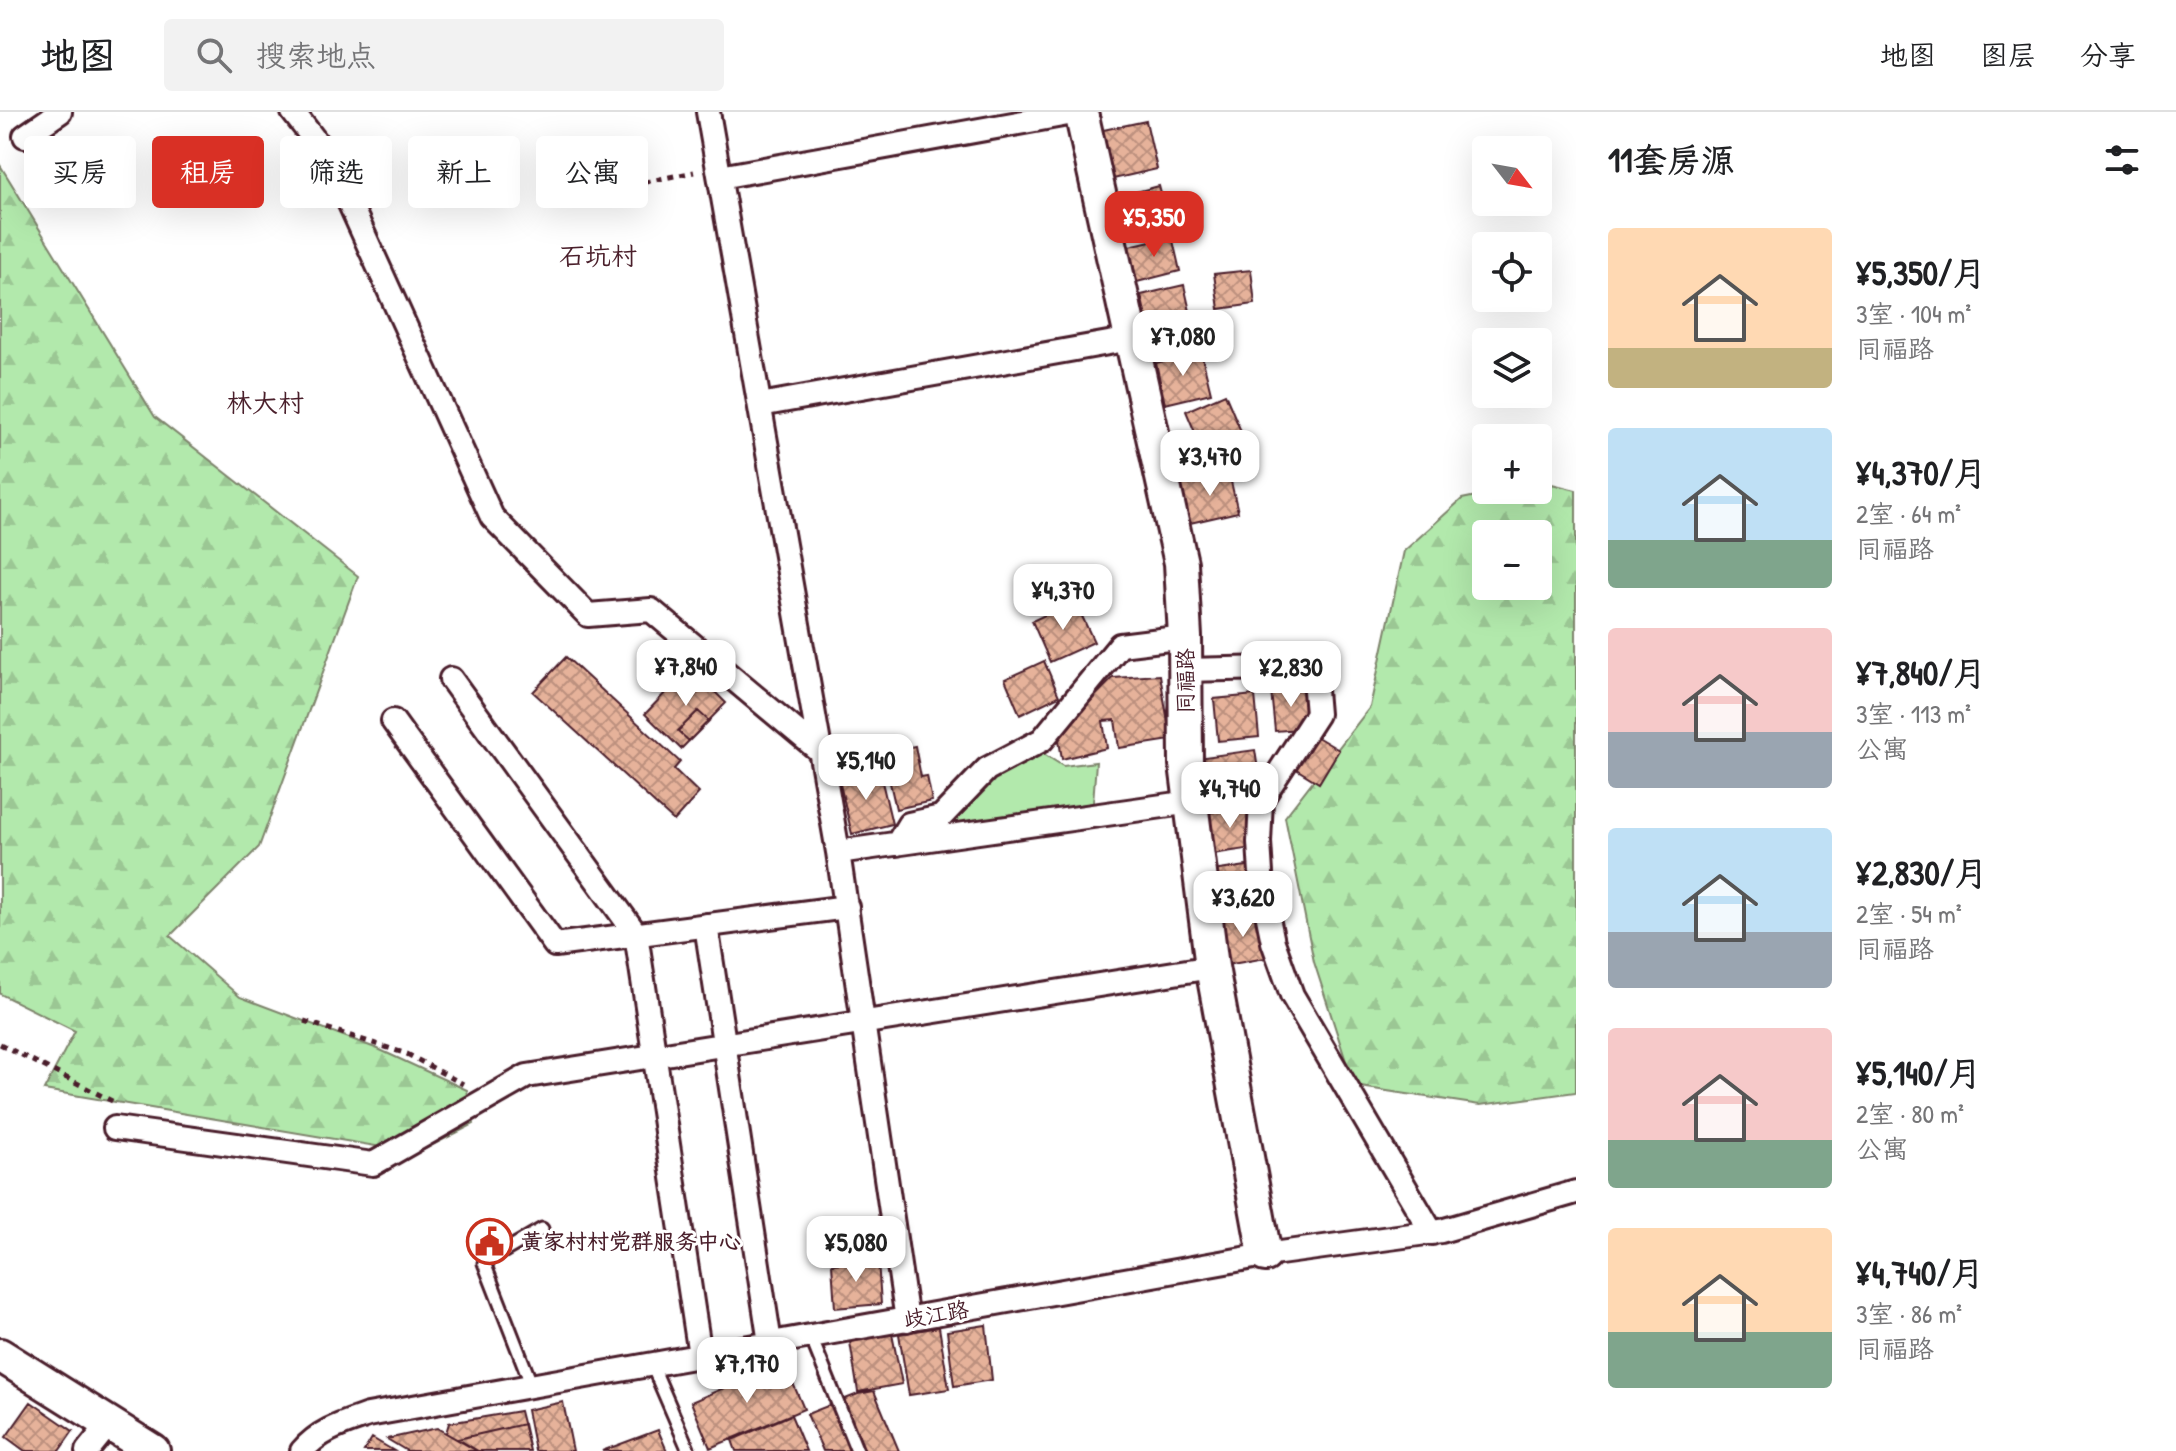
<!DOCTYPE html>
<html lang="zh">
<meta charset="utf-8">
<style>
:root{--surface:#fff;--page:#f2f2f2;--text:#202124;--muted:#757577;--line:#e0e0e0;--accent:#d93025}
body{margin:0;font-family:"Patrick Hand","LXGW WenKai TC",sans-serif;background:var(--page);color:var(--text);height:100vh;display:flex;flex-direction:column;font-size:30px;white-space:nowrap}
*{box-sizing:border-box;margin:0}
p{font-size:26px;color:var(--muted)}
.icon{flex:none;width:44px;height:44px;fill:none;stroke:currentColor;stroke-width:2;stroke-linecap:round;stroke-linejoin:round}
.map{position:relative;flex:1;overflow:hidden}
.side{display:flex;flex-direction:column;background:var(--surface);width:600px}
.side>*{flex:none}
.banner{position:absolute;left:24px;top:24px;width:760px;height:72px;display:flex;gap:16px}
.needle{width:52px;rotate:121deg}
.controls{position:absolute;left:1472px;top:24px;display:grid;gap:16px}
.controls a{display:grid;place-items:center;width:80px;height:80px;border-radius:8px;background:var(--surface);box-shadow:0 8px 32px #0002;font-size:40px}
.price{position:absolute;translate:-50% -68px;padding:0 18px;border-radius:16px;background:#fff;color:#222;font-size:26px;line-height:52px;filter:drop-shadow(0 2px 4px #0008)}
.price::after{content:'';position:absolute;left:50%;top:48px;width:24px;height:18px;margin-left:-12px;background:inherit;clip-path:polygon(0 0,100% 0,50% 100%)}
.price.active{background:var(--accent);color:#fff}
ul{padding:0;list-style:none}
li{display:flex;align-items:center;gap:24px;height:200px;padding:0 32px}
li span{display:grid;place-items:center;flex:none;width:224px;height:160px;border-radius:8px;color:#555}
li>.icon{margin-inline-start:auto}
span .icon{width:96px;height:96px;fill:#fffc;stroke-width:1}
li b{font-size:34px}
h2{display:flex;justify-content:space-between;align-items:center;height:96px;padding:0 32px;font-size:34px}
.tag{padding:0 28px;border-radius:8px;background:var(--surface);box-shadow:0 8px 32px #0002;font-size:28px;line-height:72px}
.tag.active{background:var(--accent);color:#fff}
header{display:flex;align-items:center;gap:48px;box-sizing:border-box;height:112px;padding:0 40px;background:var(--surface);border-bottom:2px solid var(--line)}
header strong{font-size:38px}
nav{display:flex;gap:44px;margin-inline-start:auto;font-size:28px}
.search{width:560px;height:72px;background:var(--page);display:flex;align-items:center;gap:20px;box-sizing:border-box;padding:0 28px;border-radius:8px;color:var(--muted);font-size:30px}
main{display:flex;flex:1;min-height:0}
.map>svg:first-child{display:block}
.forest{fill:url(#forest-firs);stroke:#7e846c;stroke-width:2;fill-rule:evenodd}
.green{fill:#b2e9ac;stroke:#7e846c;stroke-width:2}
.building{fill:url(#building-cross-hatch);stroke:#4a1f2b;stroke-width:2}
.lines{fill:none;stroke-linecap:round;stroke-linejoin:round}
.lane-casing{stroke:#4a1f2b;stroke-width:17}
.street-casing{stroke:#4a1f2b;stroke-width:28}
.secondary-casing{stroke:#4a1f2b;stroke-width:38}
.path{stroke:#4a1f2b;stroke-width:5;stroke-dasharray:6 6;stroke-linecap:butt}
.lane{stroke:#fff;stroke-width:11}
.street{stroke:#fff;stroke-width:22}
.secondary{stroke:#fff;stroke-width:32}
.labels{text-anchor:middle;stroke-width:6;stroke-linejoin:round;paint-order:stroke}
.street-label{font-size:22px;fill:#4a1f2b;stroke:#fff}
.poi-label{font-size:22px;font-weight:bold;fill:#4a1f2b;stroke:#fff;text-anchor:start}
.quarter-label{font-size:26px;fill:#4a1f2b;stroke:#fff}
</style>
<header>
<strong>地图</strong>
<div class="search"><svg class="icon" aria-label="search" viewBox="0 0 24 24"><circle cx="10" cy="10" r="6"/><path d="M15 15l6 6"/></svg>搜索地点</div>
<nav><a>地图</a><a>图层</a><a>分享</a></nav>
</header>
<main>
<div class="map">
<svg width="1576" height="1339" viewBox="0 0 1576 1339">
<defs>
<pattern id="forest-firs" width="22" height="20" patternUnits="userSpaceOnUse" patternTransform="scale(2)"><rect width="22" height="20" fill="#b2e9ac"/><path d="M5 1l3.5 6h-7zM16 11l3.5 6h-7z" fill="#9bc794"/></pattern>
<pattern id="building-cross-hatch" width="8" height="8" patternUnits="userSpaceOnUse" patternTransform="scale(2)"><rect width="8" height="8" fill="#e6b29a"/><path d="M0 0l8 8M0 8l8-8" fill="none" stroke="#bc907e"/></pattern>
</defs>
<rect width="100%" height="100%" fill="#fff"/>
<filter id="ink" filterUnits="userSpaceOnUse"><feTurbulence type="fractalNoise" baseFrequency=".0125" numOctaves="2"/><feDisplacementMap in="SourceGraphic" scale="16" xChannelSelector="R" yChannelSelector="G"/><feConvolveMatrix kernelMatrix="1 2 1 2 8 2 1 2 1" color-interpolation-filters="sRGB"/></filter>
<g filter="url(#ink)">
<path class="forest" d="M0,53L155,305L358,464L259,735L170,824L240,885L378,937L467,978L474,1012L417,1041L44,978L75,919L0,882Z
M1544,370L1576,378V980L1480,993L1354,974L1314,850L1285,705L1370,595L1404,439L1462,387L1505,378H1538V371ZM1486,422H1538V474H1486Z"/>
<path class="green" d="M1039,639L1063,654L1096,650L1093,691L1022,705L952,713L993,663Z"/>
<path class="building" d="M1146,9L1157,57L1113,67L1103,18Z
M1159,74L1168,109L1125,120L1117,85Z
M1172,124L1180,159L1137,170L1129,134Z
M1251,158L1255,192L1219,197L1214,162Z
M1184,173L1192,208L1149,218L1141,183Z
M1201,240L1211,281L1165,292L1156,251Z
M1225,282L1249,338L1210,356L1186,299Z
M1229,361L1238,400L1190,411L1181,372Z
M1075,489L1094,530L1050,550L1032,509Z
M566,545L680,650L674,657L699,681L674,709L533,580Z
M1044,549L1059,584L1020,603L1005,567Z
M690,555L726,591L681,637L645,602Z
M1160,563L1171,628L1119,636L1115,608L1103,609L1107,636L1062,647L1058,622L1113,566Z
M1309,575L1312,609L1300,617L1275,619L1271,579Z
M1255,583L1259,625L1218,629L1214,587Z
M698,599L709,609L689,629L678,619Z
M1307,619L1339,638L1319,671L1288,652Z
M915,634L921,665L927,664L932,689L896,697L888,662L883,663L878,642Z
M1255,638L1261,678L1210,685L1204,645Z
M879,657L892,712L852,722L839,668Z
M1247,694L1253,736L1212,742L1206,701Z
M1254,753L1259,792L1210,799L1205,760Z
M1260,801L1266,846L1226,853L1219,807Z
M878,1148L881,1192L835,1196L832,1152Z
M986,1213L992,1268L954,1274L947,1219Z
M939,1215L949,1277L909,1283L899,1222Z
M892,1222L902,1272L858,1280L850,1230Z
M784,1250L804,1297L710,1336L691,1290Z
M874,1279L899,1339H823L807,1302L858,1282Z
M31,1290L73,1319L59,1339H25L6,1325Z
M563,1290L573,1339H535L527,1298Z
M520,1299L530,1339H478L446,1321L449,1311Z
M791,1303L806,1339H736L732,1328Z
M524,1312L530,1339H478L458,1327Z
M437,1316L477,1339H407L387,1327Z
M658,1318L667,1339H602Z
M372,1326L394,1339H364Z"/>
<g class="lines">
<defs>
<path id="lane" d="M811,1225L857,1339
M652,1253L689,1339
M532,1274L484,1151L542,1117"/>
<path id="street" d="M293,0L330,48L492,405L588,503L651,498L821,640
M708,0L838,740L907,1208
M25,24L60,0
M720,65L1079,0
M760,293L1131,227
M1185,558L1313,555L1317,602L1261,688L1259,730L1262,777L1273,830L1292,883L1432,1121
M451,567L636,822L700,1243
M393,609L555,833L847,795
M897,732L909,712L941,705L987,657L1042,628L1120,533L1185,525
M838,740L1191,690
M706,813L770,1231
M115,1016L373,1052L527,964L1212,855
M87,1339L109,1312
M302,1339C320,1318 342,1312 368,1303L1265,1143L1441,1119L1576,1080"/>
<path id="secondary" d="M1081,0L1181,451L1185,525L1186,652L1212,855L1265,1143
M0,1243L153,1339"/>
</defs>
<use href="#lane" class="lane-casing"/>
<use href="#street" class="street-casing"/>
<use href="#secondary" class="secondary-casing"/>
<path class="path" d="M586,82L694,60
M304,909L407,942L463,972
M0,932L114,990V993"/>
<use href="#lane" class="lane"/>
<use href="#street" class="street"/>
<use href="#secondary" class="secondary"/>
</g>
</g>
<defs>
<symbol id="civic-ring" viewBox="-11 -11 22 22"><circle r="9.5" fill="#fff" stroke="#c8321e" stroke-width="1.5"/><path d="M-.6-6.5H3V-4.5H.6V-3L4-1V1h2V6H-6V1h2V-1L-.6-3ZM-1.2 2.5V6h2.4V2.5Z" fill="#c8321e"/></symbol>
</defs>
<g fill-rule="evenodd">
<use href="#civic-ring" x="464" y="1104" width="51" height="51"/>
</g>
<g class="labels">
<g class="street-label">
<text transform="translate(1185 569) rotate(-90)" y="8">同福路</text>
<text transform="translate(936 1202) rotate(-10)" y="8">歧江路</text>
</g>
<g class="poi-label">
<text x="521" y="1137">黄家村村党群服务中心</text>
</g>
<g class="quarter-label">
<text x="598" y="153">石坑村</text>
<text x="265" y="300">林大村</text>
</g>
</g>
</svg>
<div class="controls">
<a><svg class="needle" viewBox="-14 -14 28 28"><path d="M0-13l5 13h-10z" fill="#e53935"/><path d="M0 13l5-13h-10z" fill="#757577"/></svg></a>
<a><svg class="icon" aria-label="locate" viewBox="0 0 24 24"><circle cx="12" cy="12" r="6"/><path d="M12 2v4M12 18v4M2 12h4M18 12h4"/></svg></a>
<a><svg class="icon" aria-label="layers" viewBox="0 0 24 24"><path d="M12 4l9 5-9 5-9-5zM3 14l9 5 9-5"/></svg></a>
<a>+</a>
<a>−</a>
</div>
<b class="price active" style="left:1154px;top:147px">¥5,350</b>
<b class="price" style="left:1183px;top:266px">¥7,080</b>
<b class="price" style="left:1210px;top:386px">¥3,470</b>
<b class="price" style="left:1063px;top:520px">¥4,370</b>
<b class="price" style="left:686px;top:596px">¥7,840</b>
<b class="price" style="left:1291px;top:597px">¥2,830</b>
<b class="price" style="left:866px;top:690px">¥5,140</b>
<b class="price" style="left:1230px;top:718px">¥4,740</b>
<b class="price" style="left:1243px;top:827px">¥3,620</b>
<b class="price" style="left:856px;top:1172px">¥5,080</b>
<b class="price" style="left:747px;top:1293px">¥7,170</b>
<div class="banner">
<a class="tag">买房</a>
<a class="tag active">租房</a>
<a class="tag">筛选</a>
<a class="tag">新上</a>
<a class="tag">公寓</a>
</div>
</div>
<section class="side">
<h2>11套房源<svg class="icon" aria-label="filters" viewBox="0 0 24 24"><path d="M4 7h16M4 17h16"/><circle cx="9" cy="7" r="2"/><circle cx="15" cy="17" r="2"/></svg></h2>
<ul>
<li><span style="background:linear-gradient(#ffd9b3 75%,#c2b280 0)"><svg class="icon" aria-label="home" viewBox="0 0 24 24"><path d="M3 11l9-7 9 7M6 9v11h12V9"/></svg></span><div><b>¥5,350/月</b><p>3室 · 104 m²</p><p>同福路</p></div></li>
<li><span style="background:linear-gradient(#bfe0f5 70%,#7fa58c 0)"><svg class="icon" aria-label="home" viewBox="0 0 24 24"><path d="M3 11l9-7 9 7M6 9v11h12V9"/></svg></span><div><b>¥4,370/月</b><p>2室 · 64 m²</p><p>同福路</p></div></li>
<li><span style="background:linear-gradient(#f6c9c9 65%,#9aa5b1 0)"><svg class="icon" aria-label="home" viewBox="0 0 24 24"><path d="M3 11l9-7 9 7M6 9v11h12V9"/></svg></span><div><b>¥7,840/月</b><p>3室 · 113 m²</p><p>公寓</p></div></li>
<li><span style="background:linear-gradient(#bfe0f5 65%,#9aa5b1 0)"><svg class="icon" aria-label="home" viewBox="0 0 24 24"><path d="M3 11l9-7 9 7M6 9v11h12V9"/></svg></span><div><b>¥2,830/月</b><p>2室 · 54 m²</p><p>同福路</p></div></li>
<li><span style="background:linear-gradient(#f6c9c9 70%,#7fa58c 0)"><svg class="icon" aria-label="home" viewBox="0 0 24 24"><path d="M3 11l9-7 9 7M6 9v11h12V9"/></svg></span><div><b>¥5,140/月</b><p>2室 · 80 m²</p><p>公寓</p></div></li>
<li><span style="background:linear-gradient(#ffd9b3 65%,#7fa58c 0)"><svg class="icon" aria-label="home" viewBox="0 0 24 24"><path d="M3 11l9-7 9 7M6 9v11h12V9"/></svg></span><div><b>¥4,740/月</b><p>3室 · 86 m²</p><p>同福路</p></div></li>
</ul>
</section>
</main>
